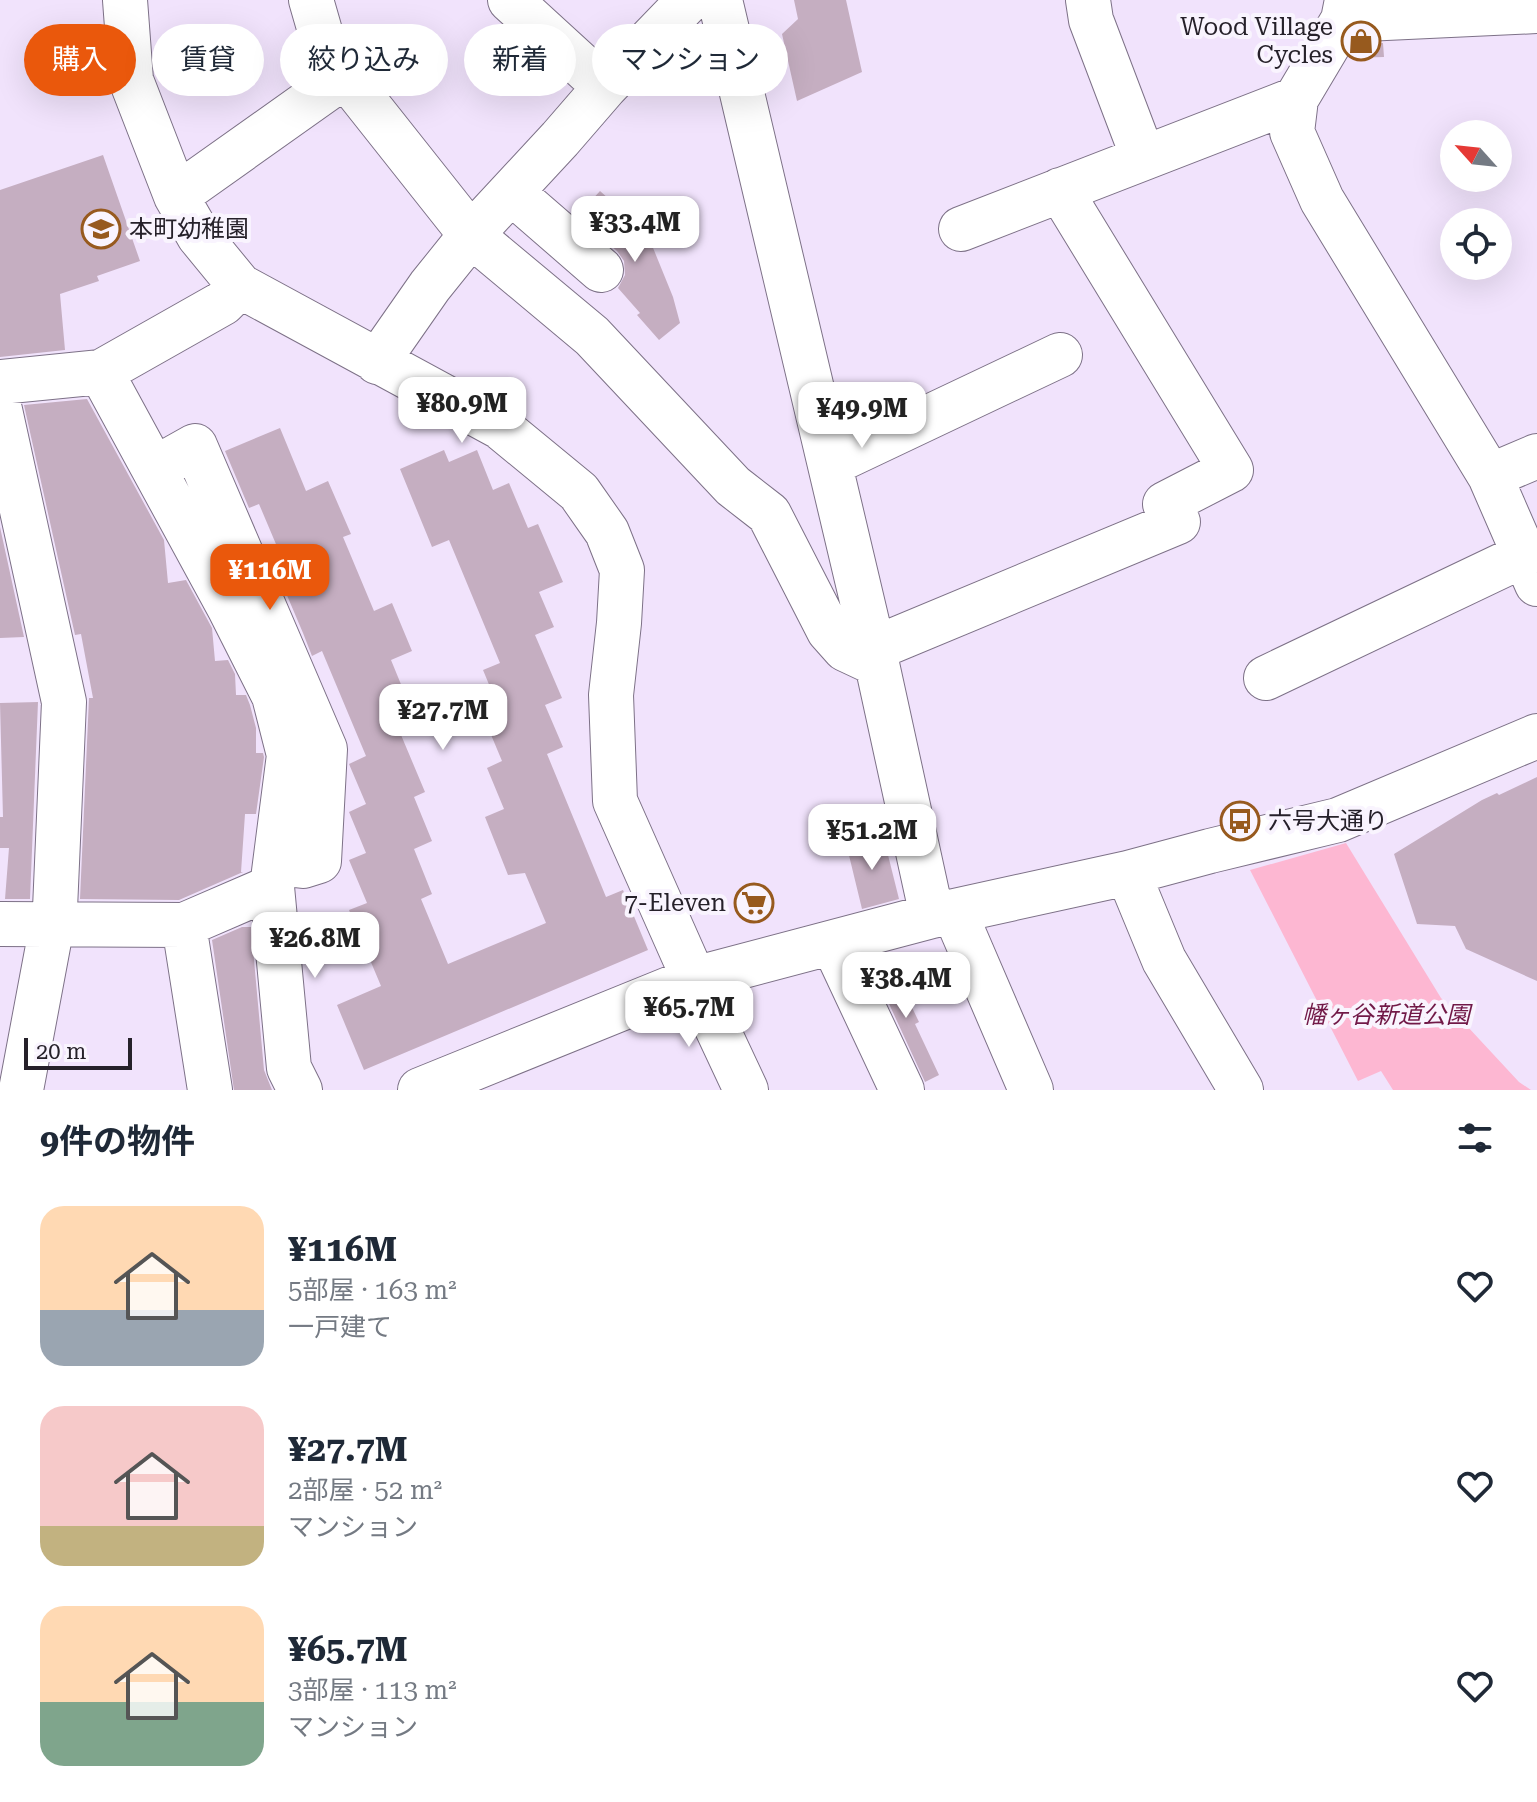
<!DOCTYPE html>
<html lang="ja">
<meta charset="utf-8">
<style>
:root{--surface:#fff;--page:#f2f2f3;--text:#1f2937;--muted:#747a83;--accent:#ea580c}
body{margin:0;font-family:"Roboto Serif","Noto Sans JP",serif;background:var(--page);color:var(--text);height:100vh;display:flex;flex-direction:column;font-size:30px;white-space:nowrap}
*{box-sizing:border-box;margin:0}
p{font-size:26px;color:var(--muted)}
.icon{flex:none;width:44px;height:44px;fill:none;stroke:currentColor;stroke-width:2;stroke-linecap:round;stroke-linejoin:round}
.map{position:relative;height:1090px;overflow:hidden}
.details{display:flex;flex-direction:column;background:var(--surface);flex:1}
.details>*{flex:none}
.banner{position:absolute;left:24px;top:24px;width:800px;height:72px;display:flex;gap:16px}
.needle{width:52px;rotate:297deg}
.buttons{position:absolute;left:1440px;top:120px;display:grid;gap:16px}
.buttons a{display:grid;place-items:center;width:72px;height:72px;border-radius:50%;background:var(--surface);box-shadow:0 8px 32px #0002;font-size:40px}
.scale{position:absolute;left:24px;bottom:20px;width:108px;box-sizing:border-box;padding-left:8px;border:4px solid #26212a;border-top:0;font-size:22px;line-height:28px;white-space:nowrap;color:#26212a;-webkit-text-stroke:6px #f9f4fe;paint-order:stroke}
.price{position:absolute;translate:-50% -68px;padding:0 18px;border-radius:16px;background:#fff;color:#222;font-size:26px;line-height:52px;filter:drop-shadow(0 2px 4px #0008)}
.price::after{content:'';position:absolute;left:50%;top:48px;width:24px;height:18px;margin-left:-12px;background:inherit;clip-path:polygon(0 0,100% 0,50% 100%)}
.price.on{background:var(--accent);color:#fff}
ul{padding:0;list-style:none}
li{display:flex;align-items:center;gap:24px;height:200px;padding:0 40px}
li span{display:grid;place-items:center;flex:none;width:224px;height:160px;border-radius:24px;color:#555}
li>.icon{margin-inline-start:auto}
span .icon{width:96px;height:96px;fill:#fffc;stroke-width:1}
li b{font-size:34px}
h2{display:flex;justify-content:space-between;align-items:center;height:96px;padding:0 40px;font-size:34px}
.pill{padding:0 28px;border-radius:36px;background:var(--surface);box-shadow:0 8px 32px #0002;font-size:28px;line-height:72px}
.pill.on{background:var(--accent);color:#fff}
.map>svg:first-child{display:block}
.green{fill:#fdb7d2}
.building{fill:#c5aec1}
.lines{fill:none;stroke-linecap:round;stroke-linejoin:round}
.minor-casing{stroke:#7d7187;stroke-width:46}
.minor{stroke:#fff;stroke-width:44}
.labels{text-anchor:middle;stroke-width:8;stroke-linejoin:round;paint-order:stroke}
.poi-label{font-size:24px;fill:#26212a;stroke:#f9f4fe;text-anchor:end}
.park-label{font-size:24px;font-style:italic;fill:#711947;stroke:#f9f4fe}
</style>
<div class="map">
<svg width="1537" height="1090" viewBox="0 0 1537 1090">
<rect width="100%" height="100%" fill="#f1e3fc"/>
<path class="green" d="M1346,843L1441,998L1519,1082L1531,1090H1393L1381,1071L1358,1081L1250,870Z"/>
<path class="building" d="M794,0H846L862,72L797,101L782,34L798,19Z
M1383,43L1384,57L1349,58L1358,44Z
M103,155L140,261L97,276L99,281L60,294L65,350L0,357V190Z
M600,191L647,233L673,297L680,323L659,340L637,315L640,313L618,288L625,275L624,261L617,251L577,216Z
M87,399L164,540L168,583L186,580L212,628L215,661L228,660L235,674L236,695H246L250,705L256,728V753H263L264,757L256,814H245L241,872H243L179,900L80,899L89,698H93L81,634L75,635L24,405Z
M280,428L306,491L328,481L351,534L343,537L374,611L392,603L412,651L391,660L414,716L396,723L425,792L414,797L432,841L414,849L432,894L421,899L448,964L546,923L525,873L508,875L485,817L504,809L487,768L502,761L484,718L500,711L483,670L500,663L449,540L432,547L400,469L444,450L449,462L477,450L493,490L509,483L528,528L538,524L563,582L539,592L554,627L535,635L562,698L545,705L563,747L547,754L606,897L623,890L648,950L364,1070L337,1005L381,986L349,910L367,903L349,860L366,853L349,812L366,804L349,764L366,756L322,651L312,656L303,633L286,593L295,589L259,504L249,508L225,451Z
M0,527L24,637L0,638Z
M38,702L30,899H5L9,848H0V817H3L0,703Z
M1537,777V981L1466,949L1455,926L1417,924L1394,854L1482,800L1497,793L1499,795Z
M883,835L899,899L862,909L846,843Z
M242,927H251L264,1070L272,1090H234L212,940Z
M891,964L919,1022L915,1024L939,1075L925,1082L873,969Z"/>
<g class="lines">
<defs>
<path id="minor" d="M125,0L131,80L176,196L199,236L240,286L500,427L579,492L607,532L622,570L619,623L611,695L615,801L694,979L746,1090
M311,0L326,52L471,235L592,336L733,486L769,514L829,631L845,649L877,664
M510,0L605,87
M720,0L877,664L932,916
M1088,0L1091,20L1143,157
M1347,0L1343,20L1296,99L1292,132L1322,200L1490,476L1537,584
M1343,20L1537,11
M1060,190L1231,470L1165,504
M511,192L601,270
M176,196L345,76
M961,229L1296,99
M377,362L430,286L471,235L560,139L605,87L689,0
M101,372L230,609L274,696L289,755L272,887L289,1068L300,1090
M0,382L101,372L223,303L240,286
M0,410L64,702L55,909L21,1090
M830,464L1060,355
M154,469L195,446L325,749L319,861L303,866L276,863
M1490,476L1537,456
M873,649L1178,522
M1266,678L1524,555
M1128,873L1164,960L1241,1090
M954,911L1031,1090
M0,924L184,925L210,1090
M184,925L272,887
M833,943L902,1090
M420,1090L694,979L932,916L1128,873L1210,851L1338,820L1537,736"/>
</defs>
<use href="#minor" class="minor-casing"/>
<use href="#minor" class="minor"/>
</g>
<defs>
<symbol id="shop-ring" viewBox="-11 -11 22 22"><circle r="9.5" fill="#f9f4fe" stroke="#975a1e" stroke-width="1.5"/><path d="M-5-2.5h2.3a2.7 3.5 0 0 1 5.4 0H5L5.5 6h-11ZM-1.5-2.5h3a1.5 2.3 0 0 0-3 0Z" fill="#975a1e"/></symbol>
<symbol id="school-ring" viewBox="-11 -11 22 22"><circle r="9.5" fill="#f9f4fe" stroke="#975a1e" stroke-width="1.5"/><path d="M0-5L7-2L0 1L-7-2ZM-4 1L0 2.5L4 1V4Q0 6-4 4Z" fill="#975a1e"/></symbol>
<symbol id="bus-ring" viewBox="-11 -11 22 22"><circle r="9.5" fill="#f9f4fe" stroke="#975a1e" stroke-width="1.5"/><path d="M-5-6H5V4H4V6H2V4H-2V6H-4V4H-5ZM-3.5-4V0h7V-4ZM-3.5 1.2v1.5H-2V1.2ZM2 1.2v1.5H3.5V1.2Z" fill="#975a1e"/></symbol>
<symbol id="supermarket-ring" viewBox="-11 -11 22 22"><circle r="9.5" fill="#f9f4fe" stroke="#975a1e" stroke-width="1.5"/><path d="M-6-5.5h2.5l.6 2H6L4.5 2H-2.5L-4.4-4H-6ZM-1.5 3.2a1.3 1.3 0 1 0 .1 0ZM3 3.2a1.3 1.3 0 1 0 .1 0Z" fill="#975a1e"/></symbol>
</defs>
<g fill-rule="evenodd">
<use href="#shop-ring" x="1339" y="19" width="44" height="44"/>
<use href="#school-ring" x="79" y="207" width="44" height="44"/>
<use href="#bus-ring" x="1218" y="799" width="44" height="44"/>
<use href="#supermarket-ring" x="732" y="881" width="44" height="44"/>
</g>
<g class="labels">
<g class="poi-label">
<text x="1333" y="35">Wood Village<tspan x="1333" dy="28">Cycles</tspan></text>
<text x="129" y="237" text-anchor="start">本町幼稚園</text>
<text x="1268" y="829" text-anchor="start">六号大通り</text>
<text x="726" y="911">7-Eleven</text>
</g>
<g class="park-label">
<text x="1386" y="1023">幡ヶ谷新道公園</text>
</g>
</g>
</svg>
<div class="buttons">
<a><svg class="needle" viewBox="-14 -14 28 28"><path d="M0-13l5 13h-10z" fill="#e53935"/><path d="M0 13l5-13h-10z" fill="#747a83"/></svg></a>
<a><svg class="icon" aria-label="locate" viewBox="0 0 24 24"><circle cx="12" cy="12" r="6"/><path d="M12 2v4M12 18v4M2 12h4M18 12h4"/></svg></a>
</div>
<div class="scale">20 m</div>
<b class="price" style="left:635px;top:264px">¥33.4M</b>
<b class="price" style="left:462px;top:445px">¥80.9M</b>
<b class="price" style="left:862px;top:450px">¥49.9M</b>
<b class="price on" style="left:270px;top:612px">¥116M</b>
<b class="price" style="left:443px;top:752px">¥27.7M</b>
<b class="price" style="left:872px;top:872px">¥51.2M</b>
<b class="price" style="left:315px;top:980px">¥26.8M</b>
<b class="price" style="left:906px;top:1020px">¥38.4M</b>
<b class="price" style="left:689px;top:1049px">¥65.7M</b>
<div class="banner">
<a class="pill on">購入</a>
<a class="pill">賃貸</a>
<a class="pill">絞り込み</a>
<a class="pill">新着</a>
<a class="pill">マンション</a>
</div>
</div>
<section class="details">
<h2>9件の物件<svg class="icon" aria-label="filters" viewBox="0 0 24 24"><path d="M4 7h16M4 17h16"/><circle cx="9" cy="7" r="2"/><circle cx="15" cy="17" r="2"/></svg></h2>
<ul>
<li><span style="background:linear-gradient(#ffd9b3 65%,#9aa5b1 0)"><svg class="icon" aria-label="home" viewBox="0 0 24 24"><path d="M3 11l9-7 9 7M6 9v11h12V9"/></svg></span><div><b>¥116M</b><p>5部屋 · 163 m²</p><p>一戸建て</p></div><svg class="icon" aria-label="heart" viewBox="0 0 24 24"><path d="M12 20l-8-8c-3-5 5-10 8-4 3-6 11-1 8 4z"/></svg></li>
<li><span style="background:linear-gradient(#f6c9c9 75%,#c2b280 0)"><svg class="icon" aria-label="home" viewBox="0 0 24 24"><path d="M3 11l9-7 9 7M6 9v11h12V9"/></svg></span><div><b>¥27.7M</b><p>2部屋 · 52 m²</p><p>マンション</p></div><svg class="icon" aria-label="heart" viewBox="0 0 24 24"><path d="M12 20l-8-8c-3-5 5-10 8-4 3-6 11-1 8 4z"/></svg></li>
<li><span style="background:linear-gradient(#ffd9b3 60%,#7fa58c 0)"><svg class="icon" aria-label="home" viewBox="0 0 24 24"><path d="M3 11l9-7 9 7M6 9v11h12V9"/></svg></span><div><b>¥65.7M</b><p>3部屋 · 113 m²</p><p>マンション</p></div><svg class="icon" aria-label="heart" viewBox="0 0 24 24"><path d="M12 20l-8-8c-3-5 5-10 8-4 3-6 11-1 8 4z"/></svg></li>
</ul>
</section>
